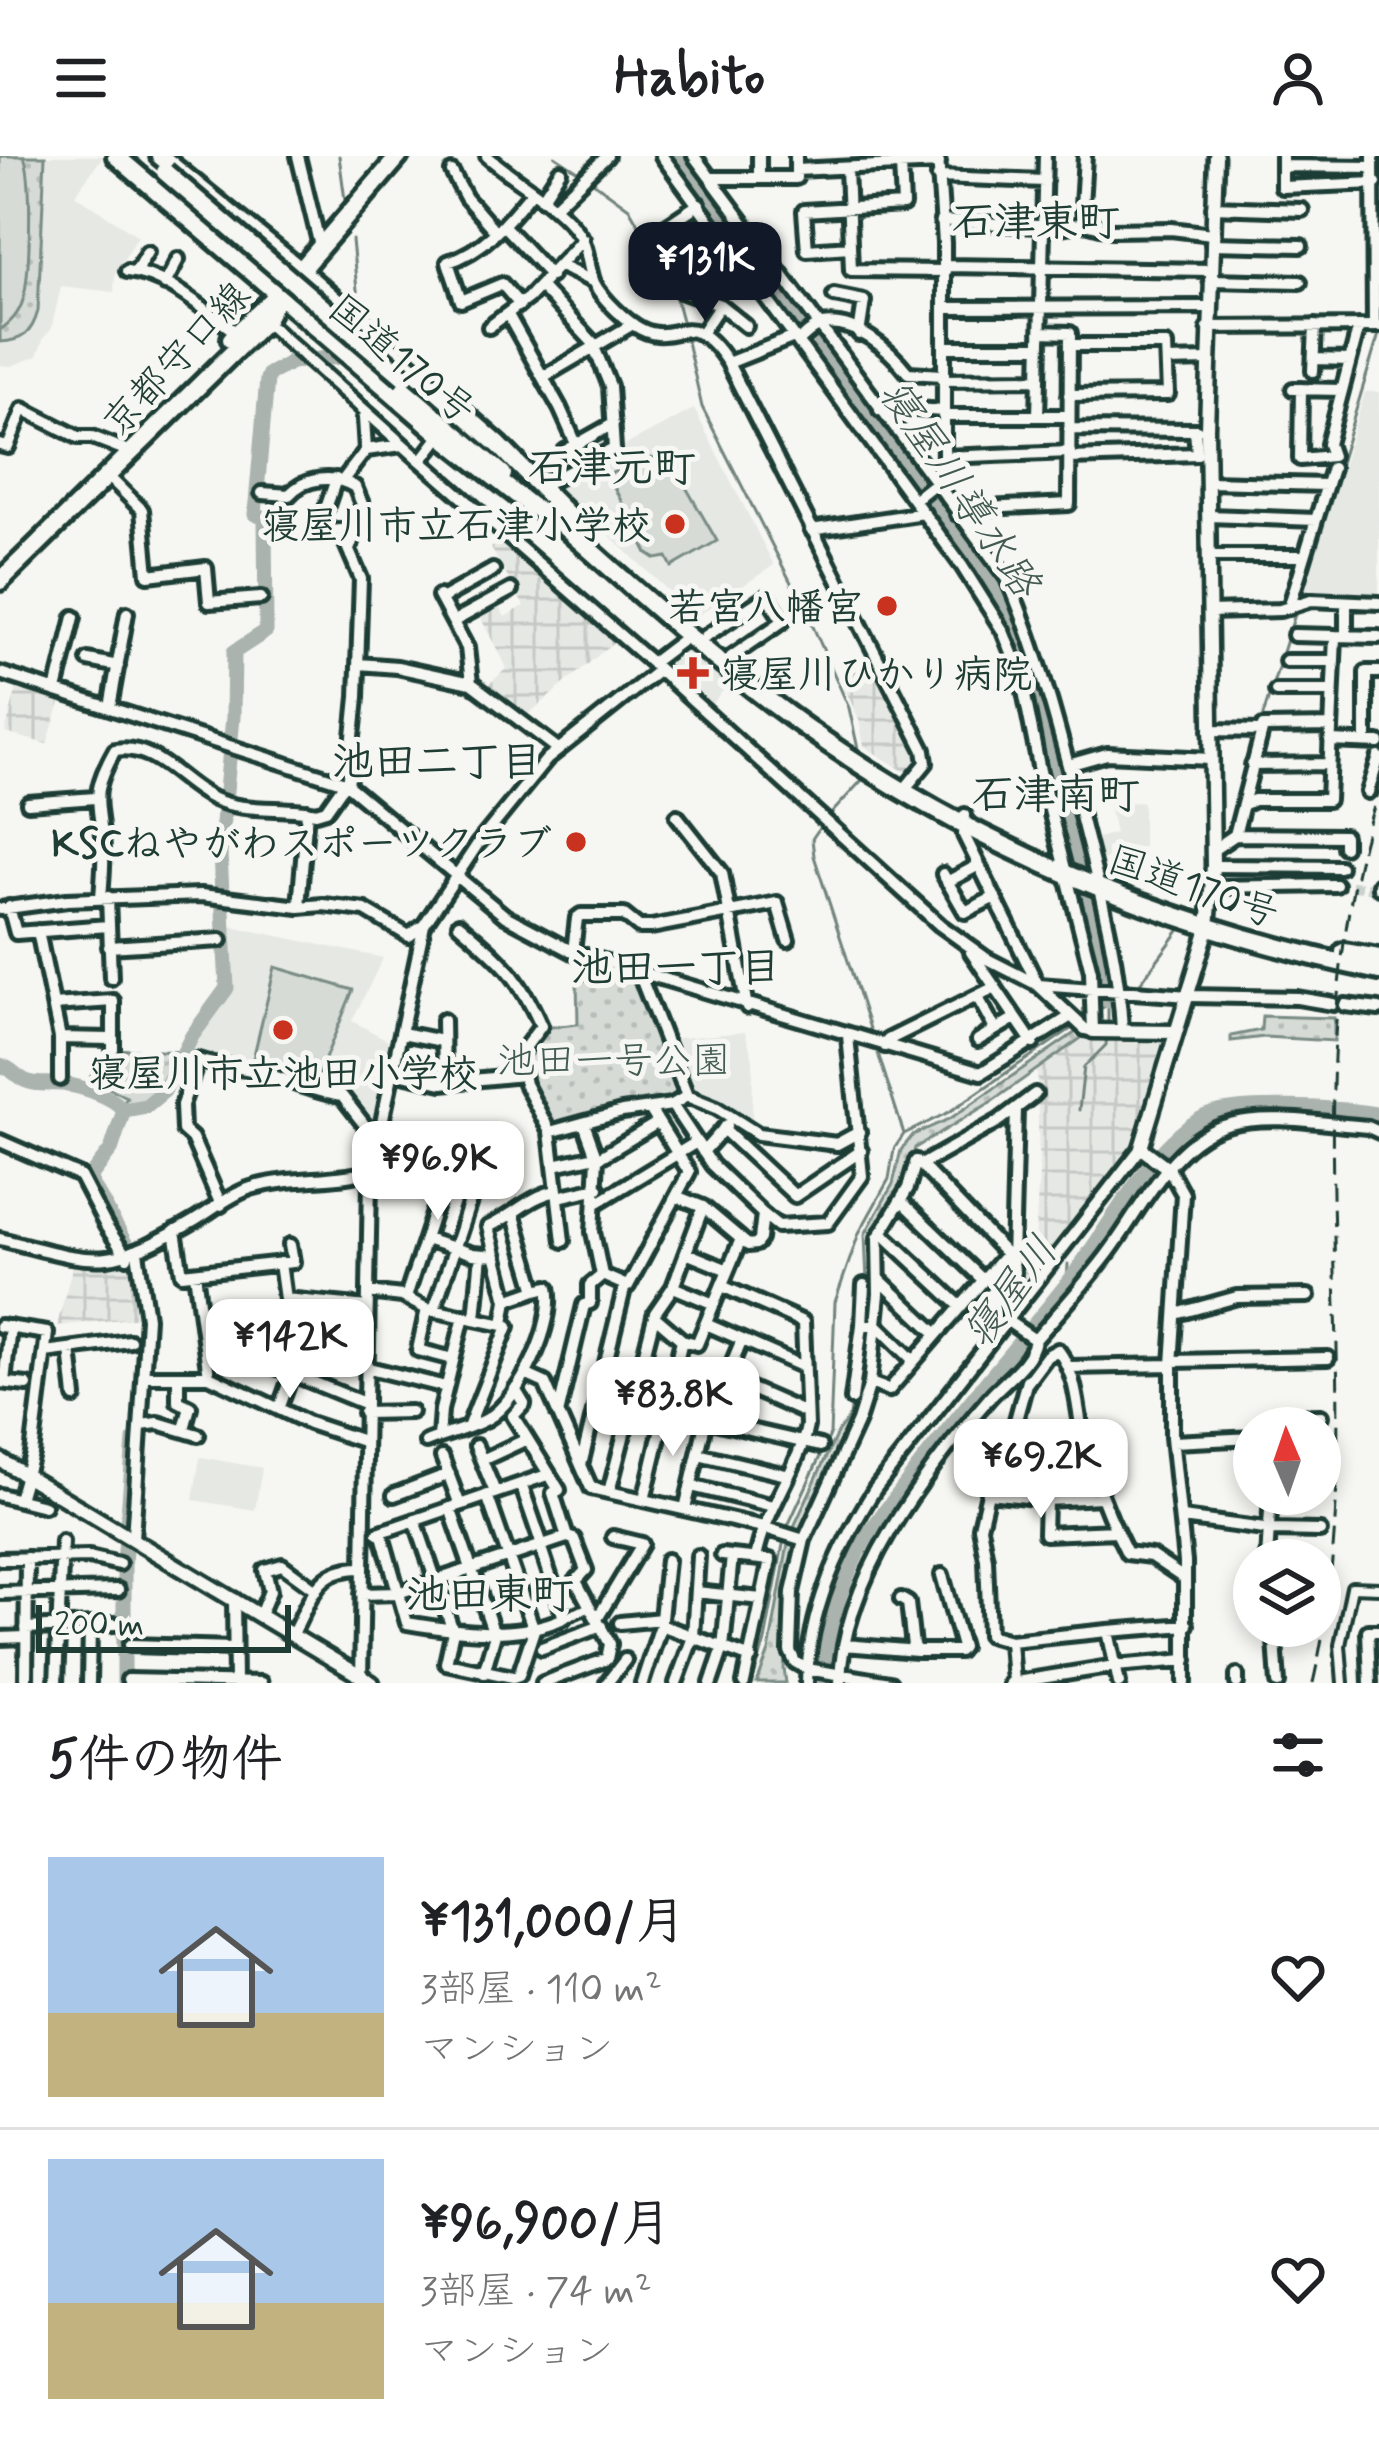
<!DOCTYPE html>
<html lang="ja">
<meta charset="utf-8">
<style>
:root{--surface:#fff;--page:#f6f6f6;--text:#202124;--muted:#757577;--line:#e0e0e0;--accent:#111827}
body{margin:0;font-family:Mynerve,"Klee One",sans-serif;background:var(--page);color:var(--text);height:100vh;display:flex;flex-direction:column;font-size:45px;white-space:nowrap}
*{box-sizing:border-box;margin:0}
p{font-size:39px;color:var(--muted)}
.icon{flex:none;width:66px;height:66px;fill:none;stroke:currentColor;stroke-width:2;stroke-linecap:round;stroke-linejoin:round}
.map{position:relative;height:1527px;overflow:hidden}
.side{display:flex;flex-direction:column;background:var(--surface);flex:1}
.side>*{flex:none}
.needle{width:78px;rotate:358deg}
.tools{position:absolute;left:1233px;top:1251px;display:grid;gap:24px}
.tools a{display:grid;place-items:center;width:108px;height:108px;border-radius:50%;background:var(--surface);box-shadow:0 6px 18px #0003;font-size:60px}
.scale{position:absolute;left:36px;bottom:30px;width:255px;box-sizing:border-box;padding-left:12px;border:6px solid #1f3d34;border-top:0;font-size:33px;line-height:42px;white-space:nowrap;color:#1f3d34;-webkit-text-stroke:9px #f6f6f2;paint-order:stroke}
.price{position:absolute;translate:-50% -102px;padding:0 27px;border-radius:24px;background:#fff;color:#222;font-size:39px;line-height:78px;filter:drop-shadow(0 3px 6px #0008)}
.price::after{content:'';position:absolute;left:50%;top:72px;width:36px;height:27px;margin-left:-18px;background:inherit;clip-path:polygon(0 0,100% 0,50% 100%)}
.price.current{background:var(--accent);color:#fff}
ul{padding:0;list-style:none}
li{display:flex;align-items:center;gap:36px;height:300px;padding:0 48px}
li+li{border-top:3px solid var(--line)}
li span{display:grid;place-items:center;flex:none;width:336px;height:240px;border-radius:0px;color:#555}
li>.icon{margin-inline-start:auto}
span .icon{width:144px;height:144px;fill:#fffc;stroke-width:1}
li b{font-size:51px}
h2{display:flex;justify-content:space-between;align-items:center;height:144px;padding:0 48px;font-size:51px}
header{display:flex;justify-content:space-between;align-items:center;height:156px;padding:0 48px;background:var(--surface);font-size:54px;font-weight:700}
.map>svg:first-child{display:block}
.built{fill:#e6e8e4}
.industrial{fill:url(#industrial-grid)}
.park{fill:url(#park-dots);stroke:#7a8c85;stroke-width:3}
.garden{fill:#d6dbd6;stroke:#7a8c85;stroke-width:3}
.lines{fill:none;stroke-linecap:round;stroke-linejoin:round}
.stream{stroke:#72847d;stroke-width:3}
.canal{stroke:#aab3ae;stroke-width:9}
.river{stroke:#aab3ae;stroke-width:15}
.minor-tunnel{stroke:#cbd1cc;stroke-width:10;stroke-dasharray:10 5;stroke-linecap:butt}
.pedestrian-casing{stroke:#1f3d34;stroke-width:16}
.minor-casing{stroke:#1f3d34;stroke-width:20}
.tertiary-casing{stroke:#1f3d34;stroke-width:21}
.primary-casing{stroke:#1f3d34;stroke-width:26}
.trunk-casing{stroke:#1f3d34;stroke-width:26}
.pedestrian{stroke:#f6f6f2;stroke-width:8}
.minor{stroke:#f6f6f2;stroke-width:10}
.tertiary{stroke:#f6f6f2;stroke-width:12}
.primary{stroke:#f6f6f2;stroke-width:16}
.trunk{stroke:#f6f6f2;stroke-width:16}
.rail{stroke:#1f3d34;stroke-width:3;stroke-dasharray:18 9;stroke-linecap:butt}
.primary-bridge-casing{stroke:#1f3d34;stroke-width:26;stroke-linecap:butt}
.primary-bridge{stroke:#f6f6f2;stroke-width:16}
.poi-dot{fill:#c8321e;stroke:#f6f6f2;stroke-width:4.5}
.labels{text-anchor:middle;stroke-width:10;stroke-linejoin:round;paint-order:stroke}
.street-label{font-size:39px;fill:#1f3d34;stroke:#f6f6f2}
.poi-label{font-size:39px;font-weight:bold;fill:#1f3d34;stroke:#f6f6f2;text-anchor:end}
.park-label{font-size:39px;fill:#445d54;stroke:#f6f6f2}
.neighbourhood-label{font-size:42px;font-weight:bold;fill:#1f3d34;stroke:#f6f6f2}
.water-label{font-size:42px;font-style:italic;fill:#425a52;stroke:#f6f6f2}
</style>
<header><svg class="icon" aria-label="menu" viewBox="0 0 24 24"><path d="M4 6h16M4 12h16M4 18h16"/></svg>Habito<svg class="icon" aria-label="person" viewBox="0 0 24 24"><circle cx="12" cy="8" r="4"/><path d="M4 21q1-7 8-7t8 7"/></svg></header>
<div class="map">
<svg width="1379" height="1527" viewBox="0 0 1379 1527">
<defs>
<pattern id="industrial-grid" width="8" height="8" patternUnits="userSpaceOnUse" patternTransform="scale(3)"><rect width="8" height="8" fill="#e6e8e4"/><path d="M0 4h8M4 0v8" fill="none" stroke="#c5c8c4"/></pattern>
<pattern id="park-dots" width="8" height="8" patternUnits="userSpaceOnUse" patternTransform="scale(3)"><rect width="8" height="8" fill="#d6dbd6"/><path d="M2 2h.1M6 6h.1" fill="none" stroke="#b7bdb8" stroke-width="1.8" stroke-linecap="round"/></pattern>
</defs>
<rect width="100%" height="100%" fill="#f6f6f2"/>
<filter id="ink" filterUnits="userSpaceOnUse"><feTurbulence type="fractalNoise" baseFrequency=".00833" numOctaves="2"/><feDisplacementMap in="SourceGraphic" scale="24" xChannelSelector="R" yChannelSelector="G"/><feConvolveMatrix kernelMatrix="1 2 1 2 8 2 1 2 1" color-interpolation-filters="sRGB"/></filter>
<g filter="url(#ink)">
<path class="built" d="M0,0H103L75,39L138,80L115,118L114,136L61,130L51,174L44,181L37,200L11,210L0,209Z
M1365,236H1379V437L1304,436Z
M694,253L774,409L696,461L554,327Z
M686,486L731,525L708,553L660,512L664,504Z
M1143,646V691H1107V703L1096,704L1090,684L1115,677L1109,647Z
M230,770L383,802L352,865L395,888L374,977L346,940L185,898L229,832Z
M745,876L753,903L752,968L690,933L669,883Z
M200,1301L262,1312L255,1354L193,1344Z"/>
<path class="industrial" d="M503,384L615,485L524,562L485,532L507,512L477,455L495,445L505,461L524,450L491,392Z
M877,509L922,601L910,619L864,590L859,564L839,519Z
M18,528L62,541L47,588L5,577Z
M1085,875L1095,881L1159,886L1164,890L1136,979L1118,1016L1012,1158L1017,1118L1034,1103L1039,1016L1037,907Z
M131,1101L141,1161L57,1170L73,1108L92,1111Z"/>
<path class="park" d="M0,0H45L38,155C32,177 23,185 0,186Z
M599,810L637,820L680,935L665,946L559,972L549,967L523,911V900L543,872L578,868L577,824H599Z
M1262,860L1334,862V885L1264,881L1231,885V880L1261,874Z
M1079,874L1084,880L991,946L915,992L907,1027L881,1072L866,1234L804,1381L791,1377L837,1277L850,1260L867,1127L865,1078L893,1028L901,994L913,979L951,962Z
M112,893L181,896L164,931L143,949L124,948L126,941L90,922L92,918L108,917Z
M789,1382L802,1386L784,1512L786,1527H757L769,1495Z"/>
<path class="garden" d="M0,0H24C33,23 30,119 23,144C19,158 11,166 0,174Z
M646,301L672,307L717,385L672,411L667,401L656,403L647,397L608,319Z
M275,811L353,834L318,920L253,903Z"/>
<g class="lines">
<path class="stream" d="M339,0L345,44
M555,0L581,17
M589,23L629,52L672,127L684,172
M352,84L359,154
M686,181L702,251L811,466L849,552L860,602
M1303,439L1379,440
M1298,446L1379,178
M1261,566L1296,455
M828,661L863,623L862,618
M822,668L812,683L814,700L872,879
M1224,680L1231,672L1238,645
M1136,833L1181,772
M1095,856L1116,844
M1108,868V847
M875,888L904,978
M1079,954L1084,911L1106,889L1107,877
M1067,1128L1068,1108
M786,1374L830,1279L835,1146L859,1077L889,1023L894,993L904,978L949,956L1087,862
M752,1527L765,1485L784,1383"/>
<path class="canal" d="M932,0L939,82L938,312"/>
<path class="river" d="M677,0L914,319L1003,445L1025,488L1050,577L1108,845
M0,909C12,912 14,919 24,924C35,930 51,927 62,928C81,930 112,940 124,954
M135,1105L89,1022L111,994L124,954L146,950L164,935L192,880L227,832L220,698L233,561L234,496L266,475L265,362L255,358L267,223L269,218L292,206L339,201
M124,1527V1407L134,1284
M825,1527C825,1478 840,1429 863,1387C875,1366 892,1347 906,1328C957,1258 1014,1195 1067,1128C1106,1078 1151,988 1206,960C1234,946 1346,951 1379,959"/>
<path class="minor-tunnel" d="M1336,729L1378,732"/>
<defs>
<path id="pedestrian" d="M564,1462L590,1451
M1343,1527L1340,1489L1352,1431L1379,1432"/>
<path id="minor" d="M298,0L320,90
M487,0C514,24 549,42 573,70C588,88 586,100 592,121C595,136 621,160 634,169C677,198 686,143 728,207L794,181
M694,0L1007,422C1041,502 1062,584 1083,668C1100,736 1119,805 1122,875
M759,0V21
M1085,0L1082,50L1086,67
M1282,0V31L1376,27
M1373,0L1374,170
M1282,10L1372,11
M847,12L851,114L945,115
M796,14L939,7
M452,16L466,42L496,76
M938,21L1045,25
M711,22H796V0
M542,43L560,15
M554,51L607,0
M1213,51L1302,54
M941,65L1059,71L1086,67L1112,74L1171,73L1212,78
M668,69L699,109
M504,70L551,120
M654,78L699,48
M1212,88L1301,90
M850,91L807,94L804,55L903,49L901,9
M560,110L592,125
M945,110L1210,114
M127,115C167,118 205,155 237,177
M136,115L147,96
M1210,124L1300,126
M165,128L178,103
M540,130L596,190
M681,135L720,149L746,170
M834,139L864,145L859,178
M520,149L502,128L461,145L448,106C484,95 508,65 531,37
M944,152L1209,151
M508,159L560,252L577,290
M265,165L421,305L441,279
M489,171L528,142L583,83
M1208,171L1379,170
M702,176L720,149
M798,186C805,180 813,171 822,169C855,163 890,194 908,217L943,219
M944,191H1038
M1314,203L1350,204
M1167,205L1208,204
M728,207L924,594L926,607L903,635
M1313,215L1315,170
M543,221L594,191
M943,224L1039,223
M1293,233L1342,234
M1301,233L1300,303L1332,300L1328,288L1359,170
M1069,239L1168,238L1166,189H1071
M880,254L891,251L943,255
M943,260H1068
M1038,260L1045,0
M1069,273L1197,274
M0,289L8,291L23,253L78,281H92L123,293
M366,294L364,262L368,258
M565,295L613,268
M944,301L1070,296
M1070,302L1197,298L1195,274
M421,305L652,507L940,769L987,803L1038,829L1085,873L1093,875L1091,815L1040,615L1021,520L1003,475L962,410L662,0
M109,321L142,354L148,419L206,412L209,446L261,442
M336,323L318,376L340,374L361,423L357,541L348,630
M343,324L366,294L402,289
M1208,326L1327,329
M541,330L614,293L610,230L594,191L633,168
M262,337L289,339C305,321 334,318 355,331L364,353L349,394
M914,344L944,320V87L938,0
M957,358L965,353L1069,348L1070,177L1040,176
M1208,360L1316,364
M811,374L924,357
M1209,400H1304
M439,440L467,492L471,527
M441,443L493,414
M1289,452L1332,312
M1209,456L1280,454L1311,444L1379,447
M454,465L511,434
M1294,479L1335,480
M706,480L767,440L783,465L731,501
M1346,480V447
M88,504L118,510
M1286,505H1334
M652,507L689,479
M359,508L397,511L471,527L558,593
M0,517L345,627L505,760L573,796L981,917L1071,860
M56,534L74,461
M1276,535H1332
M110,551L127,457
M1210,574L1262,575
M1366,584V516H1379
M1330,585L1379,587
M1068,609L1107,598L1211,603
M1252,609L1329,608
M1368,636L1379,601
M28,647L95,642
M1245,648L1254,644H1328L1335,480L1379,481
M965,659L964,679L1038,829L1189,840L1297,842L1333,848
M677,660L722,717L747,851
M1235,679L1344,680V691
M1213,694L1235,679L1263,571L1331,570
M1213,710L1340,711
M943,718L965,756L995,741
M947,726L979,709
M1379,728V732
M1211,731L1336,729
M108,741L111,822
M101,742C102,726 104,710 103,694C101,644 88,642 115,594C156,587 181,628 214,643C244,657 284,650 316,657L326,654L345,627
M9,751L16,777L108,770
M299,751L307,655
M0,753L67,744L201,739L299,751L323,749L365,754L409,780L424,769
M459,768C501,804 518,818 541,870L519,900L525,928L550,976L622,956L672,949L687,940L717,952L758,978L837,988L859,976
M38,775L60,882V923
M109,791L221,784
M573,796L577,762L581,759H624L639,771H651L777,747L788,784
M971,796L1033,887
M639,817L687,940
M977,840L995,873
M53,849L113,845V893
M1345,849L1379,853
M443,864L444,927
M402,877L442,885
M60,882L110,883
M978,884L1015,862
M885,890L888,884L995,831
M394,916L442,927L523,919
M672,949L712,1009L763,1058L760,1083L756,1088L748,1089L741,1083L697,1188L682,1184
M585,970L597,1003L593,1076L602,1119
M723,973L795,1040L861,995
M550,976L563,1085
M0,985L80,1020L106,1070L127,1101
M703,996L727,969
M597,1003L657,967
M554,1009L596,1000
M921,1009L916,1005L908,1032L878,1082L879,1138L870,1227L889,1234L1006,1098
M1169,1013L1183,1038L1172,1209V1281L1185,1406V1527
M558,1041L598,1032
M678,1041L703,1051L741,1083
M901,1045L983,1124
M598,1046L695,987
M221,1049L192,982L183,974L182,949L198,904C215,910 229,910 246,913C279,919 308,935 342,940L378,986
M763,1058L778,1070L828,1067L862,1020L848,880
M175,1075L182,1118L293,1106L290,1089
M881,1076L961,1151
M0,1083C97,1107 105,1117 194,1065C212,1054 232,1038 251,1032C290,1020 333,1026 372,1015
M425,1083L473,1098L496,1100
M686,1097L728,1114
M1012,1104L1016,953
M280,1107L285,1143L367,1151
M879,1123L937,1178
M628,1130L689,1016L650,953
M722,1130L803,1166L807,1270C798,1315 765,1353 756,1402
M673,1131L714,1148
M368,1136L402,1140L427,1153L508,1170L469,1269
M406,1141L445,1022
M507,1144L488,1071C513,1060 530,1040 557,1035
M427,1153L418,1194L453,1203
M434,1154L485,1000L481,981
M1176,1158L1237,1141L1308,1140
M475,1162L481,1099
M503,1168L507,1144L536,1134
M706,1168L804,1211
M862,1169L864,1129
M0,1170L47,1177L32,1298L19,1343
M1035,1184L1009,1166C1005,1145 1019,1122 1012,1104L921,1009L999,965L1035,938
M741,1186L726,1222L806,1257
M70,1193L75,1241
M236,1195L364,1247
M45,1196L130,1185
M1173,1205L1328,1202
M365,1211L446,1231
M1070,1211L1172,1209
M525,1218L545,1227L591,1332L759,1370L804,1384
M144,1220H209L195,1117
M178,1220V1245L190,1251L184,1273
M209,1220L309,1267L363,1285
M0,1226L27,1229
M4,1226L10,1171
M870,1227L858,1265L804,1384L792,1436L790,1495L795,1506L807,1513L890,1527
M1026,1228L1047,1200L1058,1194C1080,1224 1076,1258 1086,1292C1096,1328 1110,1364 1127,1397L1151,1400L1185,1423
M515,1233L524,1248L513,1260L559,1334L553,1337L567,1381
M597,1239L820,1290
M852,1243L862,1169H877L913,1204
M279,1253L291,1220
M364,1257L411,1256
M558,1258L584,1149L590,1147V1129L602,1119L625,1129L581,1309
M141,1269L158,1267L198,1279
M1275,1272L1276,1261L1321,1260
M439,1281L441,1254L464,1160
M426,1286C445,1278 469,1273 487,1263C520,1244 556,1167 548,1131L536,1134L514,1060
M1173,1286L1254,1282
M476,1290L495,1336
M1008,1293L1084,1289
M698,1298L786,1319
M442,1301L460,1349
M482,1304L525,1284
M521,1328L542,1389
M691,1330L773,1350
M609,1336L655,1157L673,1131L703,1051
M988,1337L1036,1342V1317
M0,1339L44,1350
M394,1339L449,1318
M1036,1342L1046,1344L1045,1378L1116,1375
M644,1344L682,1184L654,1160
M1046,1344L1101,1341
M450,1352L493,1475
M685,1353L706,1264
M1182,1362L1272,1374L1320,1375
M415,1364L453,1475L446,1507L513,1521L519,1519L534,1474L487,1339
M381,1376L407,1467C459,1476 515,1484 564,1462L540,1389
M378,1377L547,1319
M133,1383L147,1162L137,1096
M722,1399L770,1404L744,1527
M0,1403L89,1401L119,1408
M1267,1404L1271,1338
M696,1436L761,1443
M0,1437L118,1434
M362,1438L398,1437L567,1381L574,1383L586,1414L576,1425L610,1488L607,1503L543,1527
M234,1443L235,1527
M901,1443L908,1447L913,1490L917,1495H959L962,1491L942,1419
M260,1459L270,1435L265,1414L282,1409L316,1434
M597,1463L642,1388L613,1381
M661,1463L667,1404
M620,1467L661,1463V1469L751,1502
M1274,1470L1278,1527
M26,1472L115,1468
M292,1479C312,1442 316,1411 363,1412
M0,1482L26,1481
M1010,1485L989,1479L986,1403L980,1371L988,1337L1008,1293L1027,1224
M130,1489L234,1492
M845,1489L917,1495
M542,1492L601,1470
M484,1516L496,1475
M128,1524L261,1527
M361,1524L370,1023L424,769L477,689L547,603L659,514
M1013,1526L1010,1485L1108,1475
M26,1527L27,1402
M56,1527L62,1385
M89,1527L90,1469
M607,1527L625,1504
M642,1527L661,1469
M676,1527L693,1481L698,1400
M711,1527L723,1492L732,1400
M807,1527C808,1456 838,1392 875,1333L1141,992
M840,1527C842,1423 924,1317 990,1241C1005,1224 1031,1207 1035,1184C1059,1156 1084,1129 1106,1100C1141,1055 1171,983 1230,968C1272,957 1325,968 1368,971L1379,976
M1010,1527L1115,1510L1186,1504
M1119,1527L1108,1475L1187,1469
M1237,1527V1519
M1370,1527L1368,1475H1379"/>
<path id="tertiary" d="M1093,875L1176,876
M1169,1013L1141,992L1208,772L1213,710L1207,272L1216,0
M0,1304L372,1527"/>
<path id="primary" d="M116,0L279,139
M160,0L300,114
M231,183L273,143
M396,227L503,318
M0,425L265,165L279,139"/>
<path id="trunk" d="M399,0L279,139L441,279L531,350L554,362C631,430 707,500 791,561C967,690 1166,771 1379,815
M300,114L499,289L573,364
M1344,796L1379,802"/>
</defs>
<use href="#pedestrian" class="pedestrian-casing"/>
<use href="#minor" class="minor-casing"/>
<use href="#tertiary" class="tertiary-casing"/>
<use href="#primary" class="primary-casing"/>
<use href="#trunk" class="trunk-casing"/>
<use href="#pedestrian" class="pedestrian"/>
<use href="#minor" class="minor"/>
<use href="#tertiary" class="tertiary"/>
<use href="#primary" class="primary"/>
<use href="#trunk" class="trunk"/>
<path class="rail" d="M1313,1527C1379,1238 1281,926 1379,635"/>
<defs>
<path id="primary-bridge" d="M165,16L404,221"/>
</defs>
<use href="#primary-bridge" class="primary-bridge-casing"/>
<use href="#primary-bridge" class="primary-bridge"/>
</g>
</g>
<g class="poi-dot">
<circle cx="675" cy="368" r="12"/>
<circle cx="887" cy="450" r="12"/>
<path d="M687 499h12v12h12v12h-12v12h-12v-12h-12v-12h12z"/>
<circle cx="576" cy="686" r="12"/>
<circle cx="283" cy="874" r="12"/>
</g>
<g class="labels">
<g class="street-label">
<text transform="translate(175 202) rotate(-47)" y="14">京都守口線</text>
<text transform="translate(403 202) rotate(40)" y="14">国道170号</text>
<text transform="translate(1194 729) rotate(19)" y="14">国道170号</text>
</g>
<g class="poi-label">
<text x="651" y="382">寝屋川市立石津小学校</text>
<text x="863" y="464">若宮八幡宮</text>
<text x="720" y="531" text-anchor="start">寝屋川ひかり病院</text>
<text x="552" y="700">KSCねやがわスポーツクラブ</text>
<text x="283" y="930" text-anchor="middle">寝屋川市立池田小学校</text>
</g>
<g class="park-label">
<text x="614" y="917">池田一号公園</text>
</g>
<g class="neighbourhood-label">
<text x="1036" y="79">石津東町</text>
<text x="612" y="325">石津元町</text>
<text x="437" y="619">池田二丁目</text>
<text x="1056" y="652">石津南町</text>
<text x="676" y="825">池田一丁目</text>
<text x="490" y="1452">池田東町</text>
</g>
<g class="water-label">
<text transform="translate(961 331) rotate(56)" y="15">寝屋川導水路</text>
<text transform="translate(1009 1135) rotate(-53)" y="15">寝屋川</text>
</g>
</g>
</svg>
<div class="tools">
<a><svg class="needle" viewBox="-14 -14 28 28"><path d="M0-13l5 13h-10z" fill="#e53935"/><path d="M0 13l5-13h-10z" fill="#757577"/></svg></a>
<a><svg class="icon" aria-label="layers" viewBox="0 0 24 24"><path d="M12 4l9 5-9 5-9-5zM3 14l9 5 9-5"/></svg></a>
</div>
<div class="scale">200 m</div>
<b class="price current" style="left:705px;top:168px">¥131K</b>
<b class="price" style="left:438px;top:1067px">¥96.9K</b>
<b class="price" style="left:290px;top:1245px">¥142K</b>
<b class="price" style="left:673px;top:1303px">¥83.8K</b>
<b class="price" style="left:1041px;top:1365px">¥69.2K</b>
</div>
<section class="side">
<h2>5件の物件<svg class="icon" aria-label="filters" viewBox="0 0 24 24"><path d="M4 7h16M4 17h16"/><circle cx="9" cy="7" r="2"/><circle cx="15" cy="17" r="2"/></svg></h2>
<ul>
<li><span style="background:linear-gradient(#a9c7e8 65%,#c2b280 0)"><svg class="icon" aria-label="home" viewBox="0 0 24 24"><path d="M3 11l9-7 9 7M6 9v11h12V9"/></svg></span><div><b>¥131,000/月</b><p>3部屋 · 110 m²</p><p>マンション</p></div><svg class="icon" aria-label="heart" viewBox="0 0 24 24"><path d="M12 20l-8-8c-3-5 5-10 8-4 3-6 11-1 8 4z"/></svg></li>
<li><span style="background:linear-gradient(#a9c7e8 60%,#c2b280 0)"><svg class="icon" aria-label="home" viewBox="0 0 24 24"><path d="M3 11l9-7 9 7M6 9v11h12V9"/></svg></span><div><b>¥96,900/月</b><p>3部屋 · 74 m²</p><p>マンション</p></div><svg class="icon" aria-label="heart" viewBox="0 0 24 24"><path d="M12 20l-8-8c-3-5 5-10 8-4 3-6 11-1 8 4z"/></svg></li>
</ul>
</section>
